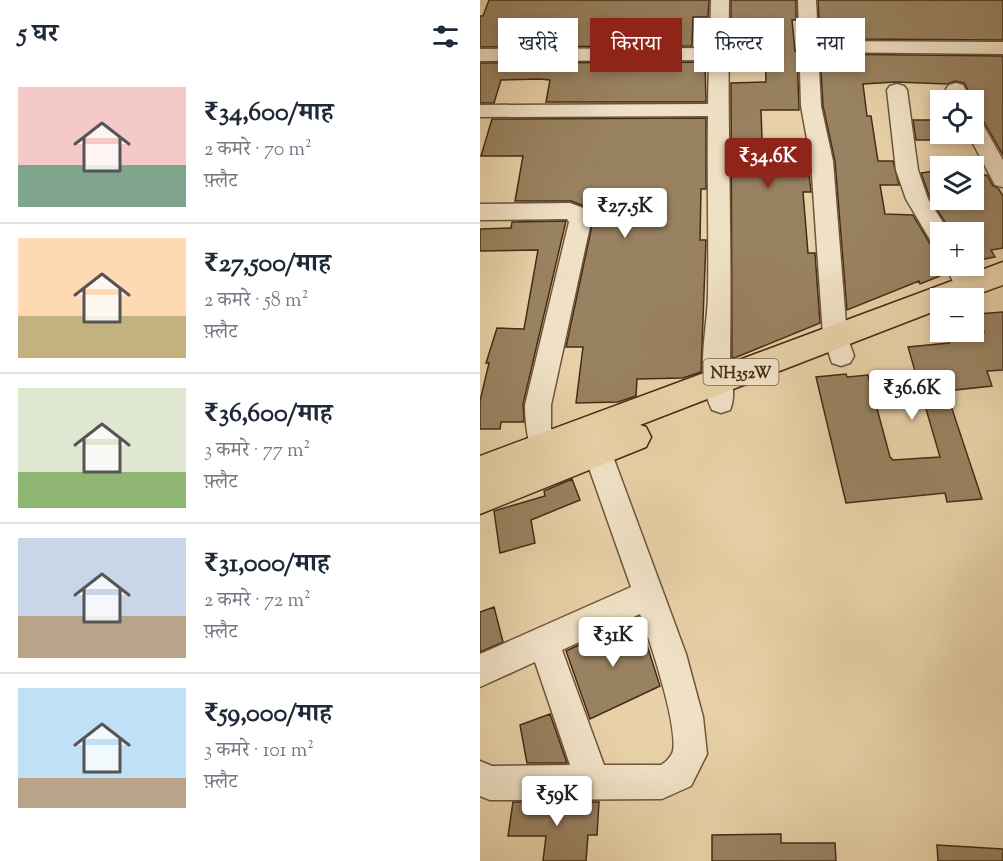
<!DOCTYPE html>
<html lang="hi">
<meta charset="utf-8">
<style>
:root{--surface:#fff;--page:#f2f2f3;--text:#1f2937;--muted:#747a83;--line:#e0e1e3;--accent:#8f2418}
body{margin:0;font-family:"Sorts Mill Goudy","Noto Serif Devanagari",serif;background:var(--page);color:var(--text);height:100vh;display:flex;flex-direction:column;font-size:22px;white-space:nowrap}
*{box-sizing:border-box;margin:0}
p{font-size:20px;color:var(--muted)}
.icon{flex:none;width:33px;height:33px;fill:none;stroke:currentColor;stroke-width:2;stroke-linecap:round;stroke-linejoin:round}
.map{position:relative;flex:1;overflow:hidden}
.panel{display:flex;flex-direction:column;background:var(--surface);width:480px}
.panel>*{flex:none}
.top-card{position:absolute;left:18px;top:18px;width:414px;height:54px;display:flex;gap:12px}
.fabs{position:absolute;left:450px;top:90px;display:grid;gap:12px}
.fabs a{display:grid;place-items:center;width:54px;height:54px;border-radius:0px;background:var(--surface);box-shadow:0 3px 9px #0003;font-size:30px}
.price{position:absolute;translate:-50% -51px;padding:0 14px;border-radius:6px;background:#fff;color:#222;font-size:20px;line-height:39px;filter:drop-shadow(0 2px 3px #0008)}
.price::after{content:'';position:absolute;left:50%;top:36px;width:18px;height:14px;margin-left:-9px;background:inherit;clip-path:polygon(0 0,100% 0,50% 100%)}
.price.current{background:var(--accent);color:#fff}
ul{padding:0;list-style:none}
li{display:flex;align-items:center;gap:18px;height:150px;padding:0 18px}
li+li{border-top:2px solid var(--line)}
li span{display:grid;place-items:center;flex:none;width:168px;height:120px;border-radius:0px;color:#555}
li>.icon{margin-inline-start:auto}
span .icon{width:72px;height:72px;fill:#fffc;stroke-width:1}
li b{font-size:26px}
h2{display:flex;justify-content:space-between;align-items:center;height:72px;padding:0 18px;font-size:26px}
.chip{padding:0 21px;border-radius:0px;background:var(--surface);box-shadow:0 3px 9px #0003;font-size:21px;line-height:54px}
.chip.current{background:var(--accent);color:#fff}
main{display:flex;flex:1;min-height:0}
.map>svg:first-child{display:block}
.building{fill:#998261;stroke:#442c14;stroke-width:1.5}
.lines{fill:none;stroke-linecap:round;stroke-linejoin:round}
.minor-casing{stroke:#6d5539;stroke-width:3}
.highway-casing{stroke:#442c14;stroke-width:3}
.minor{fill:#f0e1c6;fill-rule:evenodd}
.highway{fill:#e8d1a8;fill-rule:evenodd}
.labels{text-anchor:middle;stroke-width:4.5;stroke-linejoin:round;paint-order:stroke}
.shield{fill:#f0e1c6;stroke:#786249;stroke-width:1.5}
.shield-label{font-size:16px;font-weight:bold;fill:#442c14}
</style>
<main>
<section class="panel">
<h2>5 घर<svg class="icon" aria-label="filters" viewBox="0 0 24 24"><path d="M4 7h16M4 17h16"/><circle cx="9" cy="7" r="2"/><circle cx="15" cy="17" r="2"/></svg></h2>
<ul>
<li><span style="background:linear-gradient(#f6c9c9 65%,#7fa58c 0)"><svg class="icon" aria-label="home" viewBox="0 0 24 24"><path d="M3 11l9-7 9 7M6 9v11h12V9"/></svg></span><div><b>₹34,600/माह</b><p>2 कमरे · 70 m²</p><p>फ़्लैट</p></div></li>
<li><span style="background:linear-gradient(#ffd9b3 65%,#c2b280 0)"><svg class="icon" aria-label="home" viewBox="0 0 24 24"><path d="M3 11l9-7 9 7M6 9v11h12V9"/></svg></span><div><b>₹27,500/माह</b><p>2 कमरे · 58 m²</p><p>फ़्लैट</p></div></li>
<li><span style="background:linear-gradient(#dfe7d0 70%,#8fb573 0)"><svg class="icon" aria-label="home" viewBox="0 0 24 24"><path d="M3 11l9-7 9 7M6 9v11h12V9"/></svg></span><div><b>₹36,600/माह</b><p>3 कमरे · 77 m²</p><p>फ़्लैट</p></div></li>
<li><span style="background:linear-gradient(#c9d6e8 65%,#b9a48a 0)"><svg class="icon" aria-label="home" viewBox="0 0 24 24"><path d="M3 11l9-7 9 7M6 9v11h12V9"/></svg></span><div><b>₹31,000/माह</b><p>2 कमरे · 72 m²</p><p>फ़्लैट</p></div></li>
<li><span style="background:linear-gradient(#bfe0f5 75%,#b9a48a 0)"><svg class="icon" aria-label="home" viewBox="0 0 24 24"><path d="M3 11l9-7 9 7M6 9v11h12V9"/></svg></span><div><b>₹59,000/माह</b><p>3 कमरे · 101 m²</p><p>फ़्लैट</p></div></li>
</ul>
</section>
<div class="map">
<svg width="523" height="861" viewBox="0 0 523 861">
<rect width="100%" height="100%" fill="#e8d1a8"/>
<filter id="stains"><feTurbulence type="fractalNoise" baseFrequency=".00333" numOctaves="4"/><feColorMatrix values="0 0 0 0 .2 0 0 0 0 .09 0 0 0 0 .02 0 0 0 .5 -.17"/></filter>
<radialGradient id="worn" r=".72"><stop offset=".6" stop-color="#630" stop-opacity="0"/><stop offset="1" stop-color="#630" stop-opacity=".3"/></radialGradient>
<path class="building" d="M9,0H229L228,17H213L212,46L0,47V16H3Z
M251,0H316V20H312L315,51L317,52L319,110H281L282,139H325L331,192H323L328,253H335L340,323L252,359L251,83L286,82L285,50L251,51Z
M338,0H523V40L366,39L364,20H339Z
M340,54L523,56V155L503,120L495,117L493,99L484,83L475,81L467,84L416,82L383,84L387,116H391L398,161H413L419,185H400L405,214L433,215L450,244L460,249V276L440,284L439,281L367,310L355,161L343,106Z
M225,62L226,102H66L70,80L60,79L21,80L14,103H0V63Z
M226,118V189H221L220,240H226L221,372L203,378L157,379L156,396L138,402L96,403L103,347H86L113,221L107,207L91,201H35L43,156H1L12,119Z
M433,120H460V140H436Z
M460,170V200H501L495,175H507L513,186L518,188L523,196V248L511,250L515,257L494,261V232H471L450,198L441,173Z
M86,221L43,404L44,422H21L20,429H0V401L9,363H6L17,328L44,329L58,250L0,251V229L31,228L32,222Z
M523,312V370L507,371L512,386L466,391L502,499L467,502L465,493L366,503L336,377L366,374L367,377L388,375L410,457L413,460L460,457L428,347L469,343L465,332H504L498,314Z
M92,479L100,500L51,520L55,543L20,553L14,511L65,496L64,491Z
M14,607L23,642L0,652V612Z
M158,617L180,686L110,719L86,651Z
M70,714L87,763H47L40,725Z
M33,802H119L117,835H108L106,861H63L66,836H28Z
M301,834V843H355L356,861H232V835Z
M457,845L523,849V861H458Z"/>
<g class="lines">
<defs>
<path id="minor" d="M231,0H249C247,119 252,238 250,356C250,373 257,395 250,410L241,413L232,410C215,376 227,332 228,296C229,236 227,176 228,116L0,117V105L228,104L229,60L0,61V49L230,48Z
M318,0H336L338,41L523,42V54L338,52L341,106L353,161L367,336L374,356L370,363L361,366L352,363L343,336L331,161L321,106Z
M476,83L483,85L491,100H471L466,89L469,85Z
M417,84L424,86L427,90L438,170L448,199L469,232H460V245L452,243L426,199L416,170L407,90L410,86Z
M494,119L501,121L523,160V187L515,185L488,134H494Z
M90,203L106,209L111,222L71,405V428L85,469L81,478L71,481L61,478C50,454 45,430 45,405L89,222L87,219L0,220V204Z
M465,266H487L499,287L495,293L487,296L479,293Z
M117,439L127,443L131,451L206,654L223,717L227,754L211,786L182,799L10,800L0,796V761L12,766L90,765L55,662L0,687V654L151,587L103,451L107,443ZM160,614C170,641 198,725 193,751C191,757 186,762 181,765H124L82,650Z"/>
<path id="highway" d="M523,262V285L487,298H460V309L160,425L166,427L171,437L166,447L0,514V456Z"/>
</defs>
<use href="#minor" class="minor-casing"/>
<use href="#highway" class="highway-casing"/>
<use href="#minor" class="minor"/>
<use href="#highway" class="highway"/>
</g>
<g class="labels">
<rect class="shield" x="223.5" y="359" width="75" height="26" rx="4.5"/>
<g class="shield-label">
<text x="261" y="378">NH352W</text>
</g>
</g>
<rect width="100%" height="100%" filter="url(#stains)"/>
<rect width="100%" height="100%" fill="url(#worn)"/>
</svg>
<div class="fabs">
<a><svg class="icon" aria-label="locate" viewBox="0 0 24 24"><circle cx="12" cy="12" r="6"/><path d="M12 2v4M12 18v4M2 12h4M18 12h4"/></svg></a>
<a><svg class="icon" aria-label="layers" viewBox="0 0 24 24"><path d="M12 4l9 5-9 5-9-5zM3 14l9 5 9-5"/></svg></a>
<a>+</a>
<a>−</a>
</div>
<b class="price current" style="left:288px;top:189px">₹34.6K</b>
<b class="price" style="left:145px;top:239px">₹27.5K</b>
<b class="price" style="left:432px;top:421px">₹36.6K</b>
<b class="price" style="left:133px;top:668px">₹31K</b>
<b class="price" style="left:77px;top:827px">₹59K</b>
<div class="top-card">
<a class="chip">खरीदें</a>
<a class="chip current">किराया</a>
<a class="chip">फ़िल्टर</a>
<a class="chip">नया</a>
</div>
</div>
</main>
